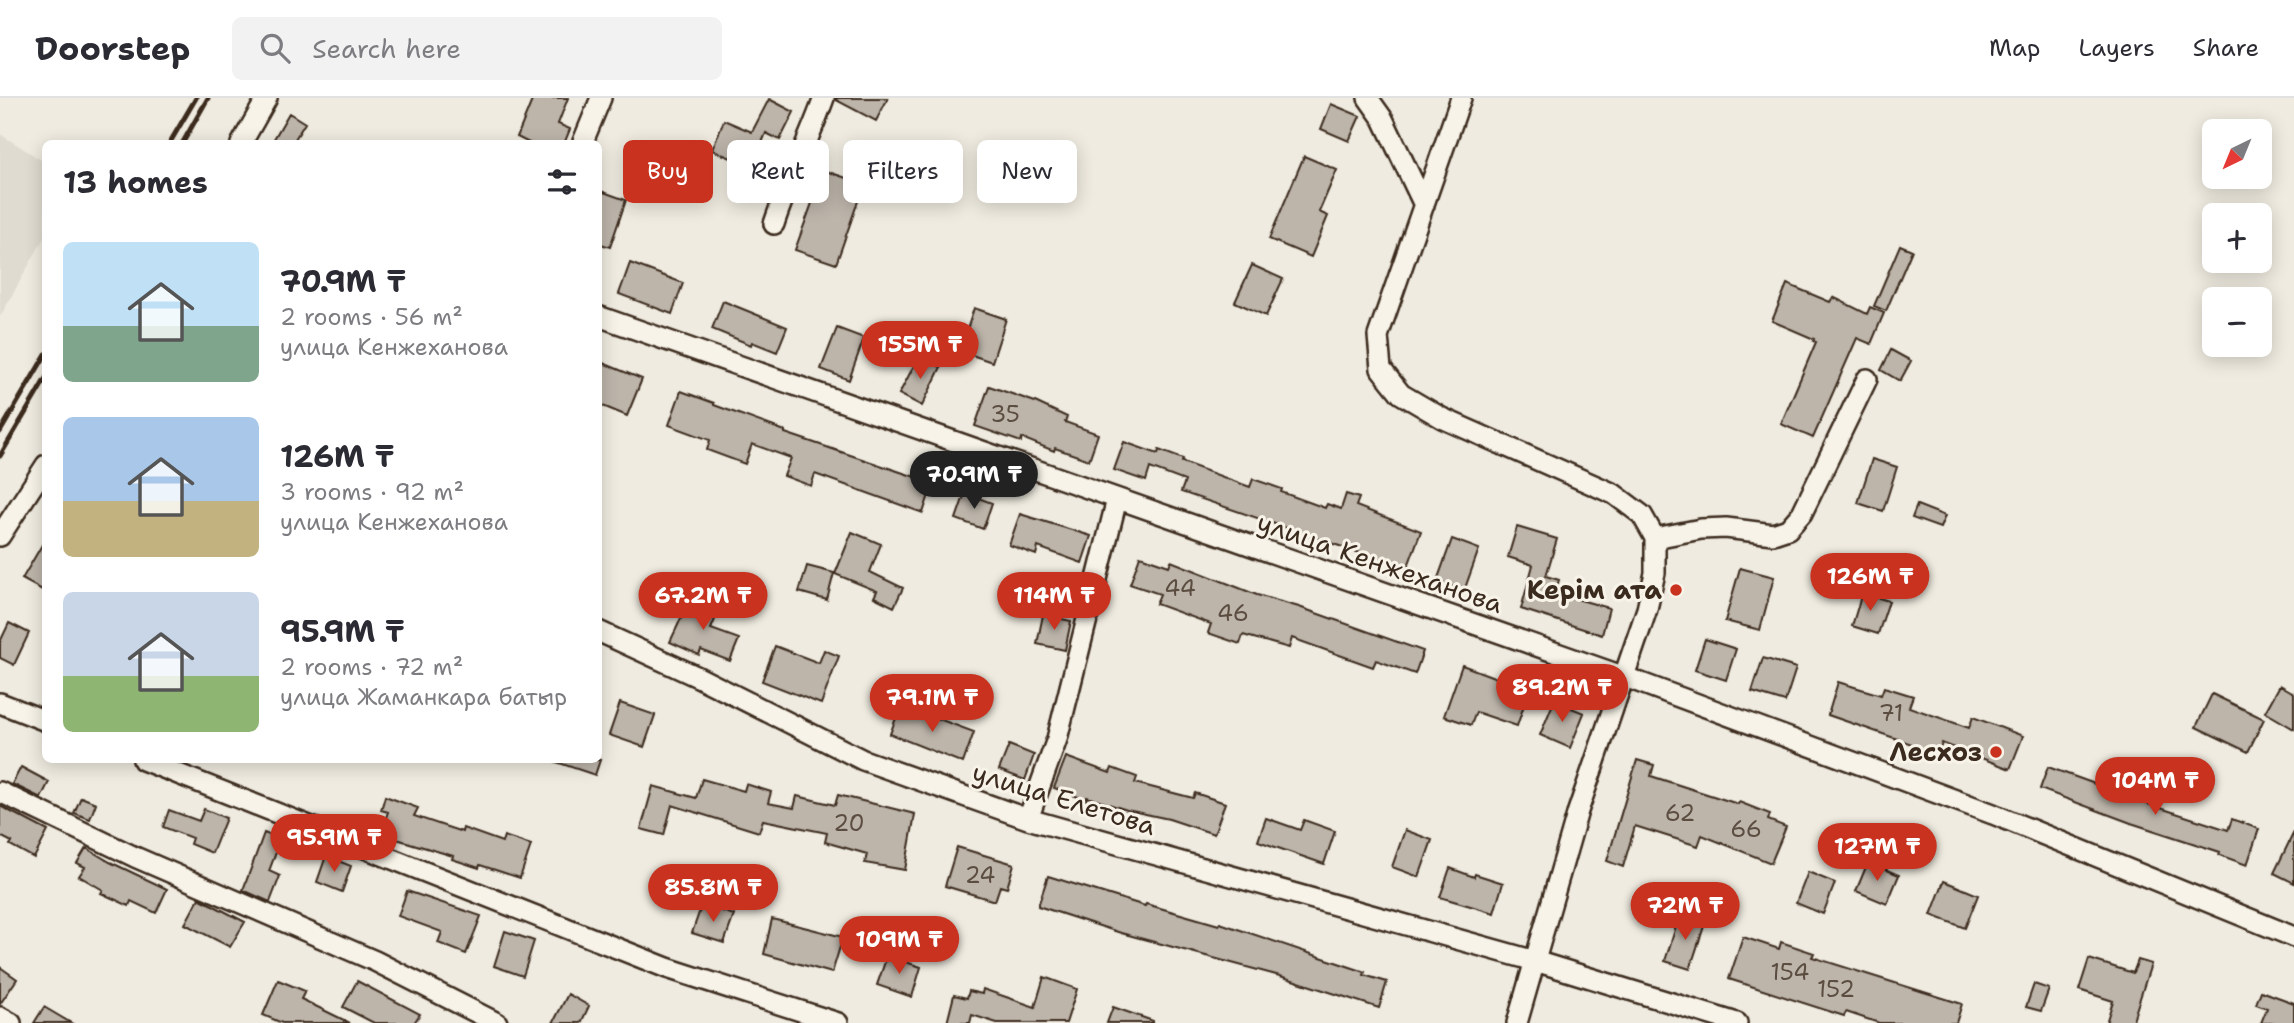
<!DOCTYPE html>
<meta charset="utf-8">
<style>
:root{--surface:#fff;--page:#f2f2f3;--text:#2b2b33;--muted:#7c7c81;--line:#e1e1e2;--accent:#c8321e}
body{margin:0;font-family:"Shantell Sans",sans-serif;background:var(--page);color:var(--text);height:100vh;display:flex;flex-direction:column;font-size:26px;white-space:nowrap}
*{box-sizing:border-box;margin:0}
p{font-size:23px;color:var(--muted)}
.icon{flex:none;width:38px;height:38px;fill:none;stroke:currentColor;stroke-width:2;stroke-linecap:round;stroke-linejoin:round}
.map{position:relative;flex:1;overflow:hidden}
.details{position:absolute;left:42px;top:42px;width:560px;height:623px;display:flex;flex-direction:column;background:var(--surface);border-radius:10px;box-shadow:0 4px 18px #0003}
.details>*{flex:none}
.banner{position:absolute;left:623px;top:42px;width:665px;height:63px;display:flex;gap:14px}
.needle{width:46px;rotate:223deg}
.buttons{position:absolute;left:2202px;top:21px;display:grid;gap:14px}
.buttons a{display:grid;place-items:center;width:70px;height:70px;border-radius:10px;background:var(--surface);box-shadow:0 4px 18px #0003;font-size:35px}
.price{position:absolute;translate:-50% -60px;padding:0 16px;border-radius:24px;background:var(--accent);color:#fff;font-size:23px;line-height:46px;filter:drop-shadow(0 2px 4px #0008)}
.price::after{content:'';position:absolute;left:50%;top:42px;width:21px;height:16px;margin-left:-10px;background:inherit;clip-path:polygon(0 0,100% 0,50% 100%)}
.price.selected{background:#222;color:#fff}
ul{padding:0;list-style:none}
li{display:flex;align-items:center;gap:21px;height:175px;padding:0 21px}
li span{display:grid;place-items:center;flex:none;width:196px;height:140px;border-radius:10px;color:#555}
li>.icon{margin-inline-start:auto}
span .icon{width:84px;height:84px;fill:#fffc;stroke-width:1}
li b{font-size:30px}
h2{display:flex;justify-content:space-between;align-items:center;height:84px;padding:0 21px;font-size:30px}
.chip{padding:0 24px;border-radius:10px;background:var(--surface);box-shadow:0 4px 18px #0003;font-size:24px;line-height:63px}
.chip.selected{background:var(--accent);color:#fff}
header{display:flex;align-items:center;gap:42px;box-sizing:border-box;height:98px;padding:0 35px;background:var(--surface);border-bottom:2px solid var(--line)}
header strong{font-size:33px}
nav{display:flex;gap:38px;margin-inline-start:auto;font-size:24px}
.search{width:490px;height:63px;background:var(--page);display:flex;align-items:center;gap:18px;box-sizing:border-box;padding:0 24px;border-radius:10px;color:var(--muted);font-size:26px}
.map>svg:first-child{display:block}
.built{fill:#e0dbd0}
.building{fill:#bdb5aa;stroke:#3b2a1e;stroke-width:2}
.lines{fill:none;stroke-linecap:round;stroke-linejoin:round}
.minor-casing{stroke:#3b2a1e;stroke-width:24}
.minor{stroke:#f7f3e8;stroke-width:19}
.rail{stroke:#3b2a1e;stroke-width:5}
.poi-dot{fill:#c8321e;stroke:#f7f3e8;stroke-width:2.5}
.labels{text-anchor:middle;stroke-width:6;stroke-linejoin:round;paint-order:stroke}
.number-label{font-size:23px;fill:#5c4d41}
.street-label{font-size:26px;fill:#3b2a1e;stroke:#f7f3e8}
.poi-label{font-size:26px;font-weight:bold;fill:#3b2a1e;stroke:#f7f3e8;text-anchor:end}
</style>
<header>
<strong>Doorstep</strong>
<div class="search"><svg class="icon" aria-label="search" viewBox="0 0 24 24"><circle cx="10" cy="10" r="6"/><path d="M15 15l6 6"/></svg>Search here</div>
<nav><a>Map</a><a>Layers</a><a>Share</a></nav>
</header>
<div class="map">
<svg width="2294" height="925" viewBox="0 0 2294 925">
<rect width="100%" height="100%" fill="#efebe0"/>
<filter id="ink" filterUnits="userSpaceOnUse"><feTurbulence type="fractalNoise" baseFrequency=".0143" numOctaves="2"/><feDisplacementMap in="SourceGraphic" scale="14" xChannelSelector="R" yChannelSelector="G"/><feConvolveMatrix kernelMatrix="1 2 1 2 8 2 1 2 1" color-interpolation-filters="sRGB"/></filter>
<g filter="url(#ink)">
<path class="built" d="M0,36L46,65L45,138L0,219Z"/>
<path class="building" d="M533,0H568L558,26L570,31L564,46H531L517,39Z
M836,0H888L876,23L836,2Z
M769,1L794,14L780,42L766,35L752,69L712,52L724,22L752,34Z
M1331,6L1360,18L1349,43L1321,31Z
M289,15L305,25L292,46H271Z
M659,52L688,64L671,106L642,94Z
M1304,58L1337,72L1319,114L1328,118L1311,159L1269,141Z
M820,71L864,86L836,166L795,152L812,105L809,104Z
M598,92L626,102L610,149L598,145Z
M1900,147L1912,152L1886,213L1874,208Z
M630,165L683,185L672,216L619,196Z
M1252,167L1283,181L1266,218L1235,204Z
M1787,186L1830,204L1833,199L1867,216L1870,209L1884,215L1871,246L1857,240L1813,340L1781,326L1816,244L1813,243L1814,241L1772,223Z
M723,203L787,229L777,254L752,244L751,247L712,231Z
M974,210L1006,221L992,264L960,253Z
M837,230L864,240L849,282L821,271Z
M1891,252L1911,263L1900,283L1881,272Z
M919,258L941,269L922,308L899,296Z
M598,263L642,281L627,318L598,306Z
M989,288L1035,304L1067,319L1065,324L1098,336L1089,362L1055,350L1054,353L1022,340L1021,344L975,328Z
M681,293L714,305V307L785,333V335L933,385L923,415L815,376L811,388L784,378L791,360L752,346L745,366L707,352L710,342L669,327Z
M1124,344L1158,356L1159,352L1183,361L1182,364L1250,389L1253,381L1282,391L1281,394L1325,410L1327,406L1341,411L1346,396L1359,400L1356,408L1421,433L1407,471L1181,394L1185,383L1150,370L1146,383L1114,372Z
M1872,361L1897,369L1883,413L1858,405Z
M965,395L992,405L983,431L956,421Z
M1917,407L1945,418L1940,430L1912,420Z
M1020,416L1091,438L1082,465L1038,449L1036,457L1009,447Z
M1517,429L1557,441L1546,478L1559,482L1555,495L1609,510L1602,537L1521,511L1533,467L1508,459Z
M852,434L881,446L870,474L903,490L894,509L874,499L877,493L835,476Z
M46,440V494L22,481Z
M1452,441L1479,451L1464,493L1437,483Z
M1140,458L1169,468L1171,463L1257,497L1299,509L1423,553L1415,576L1376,562L1373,569L1292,540L1289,550L1243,537L1240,546L1208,535L1211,526L1156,506L1160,496L1130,486Z
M807,468L834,475L827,502L799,494Z
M1740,470L1774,479L1760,532L1725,523Z
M1862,495L1889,503L1878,536L1852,528Z
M691,499L719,512L711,531L739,541L730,563L701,552L699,557L670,544Z
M1043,517L1071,523L1065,552L1037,546Z
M9,525L29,535L14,567L0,560V544Z
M1705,541L1736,551L1726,582L1695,572Z
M775,548L819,565L824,552L839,558L821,606L762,583Z
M1763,560L1796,570L1785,604L1752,594Z
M1462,567L1529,592L1517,628L1476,614L1471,627L1444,618Z
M1838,584L1881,597L1884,589L1913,598L1909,609L1969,630L1973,619L2023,638L2010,671L1942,645L1938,657L1911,648L1912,646L1828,617Z
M2280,587L2294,595V631L2265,614Z
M2212,596L2264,621L2248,654L2196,629Z
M1554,603L1584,615L1570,650L1540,637Z
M620,605L655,617L644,649L609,637Z
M901,607L974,634L963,665L890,636Z
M1009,647L1034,657L1025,682L999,672Z
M1066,659L1110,675L1112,670L1137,679L1135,685L1193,700L1195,695L1225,705L1214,736L1169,721L1127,712L1087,699L1086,702L1054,690Z
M557,662H600L595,677L556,664Z
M1637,662L1654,667L1651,678L1738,706L1739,704L1770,716L1768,722L1786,729L1771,765L1702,737L1698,748L1635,728L1623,769L1607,763Z
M21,669L49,684L41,700L12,686Z
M2048,669L2117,694V696L2228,732L2232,721L2259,731L2247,767L2219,757L2220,754L2131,725L2040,691Z
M702,681L744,693L746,686L771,694L768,705L794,710L797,698L835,707L838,697L915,716L905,772L865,765L867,756L825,744L827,735L763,722L759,734L672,707L664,737L641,731L653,688L696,700Z
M385,698L418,710L414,718L462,734L463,730L502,744L504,738L531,747L520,780L480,767L479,770L452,761L453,758L380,736L388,714L381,712Z
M81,699L96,705L90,721L74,715Z
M0,708L48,733L34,760L10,747L12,744L0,738Z
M204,711L226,720L212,755L190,746L192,740L163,729L169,712L199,723Z
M1266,720L1300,732L1304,722L1335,733L1324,766L1258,743Z
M1405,732L1432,742L1419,779L1392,769Z
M2294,734V785L2274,775Z
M264,735L281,741L269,773L280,778L270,804L243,792Z
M957,749L1014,766L1007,790L1000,788L995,803L945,788Z
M86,750L110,764L167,791L156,815L131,803L129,808L101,795L103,792L79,778L85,769L77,765Z
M326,758L351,768L342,794L317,784Z
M1868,764L1899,777L1887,806L1856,793Z
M1450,770L1474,779L1475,776L1503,785L1494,815L1440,799Z
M1808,774L1835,785L1823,816L1796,805Z
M1048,778L1145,808L1146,806L1219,827L1220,825L1365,874L1364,877L1387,884L1379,910L1280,878L1121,835L1038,808Z
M1944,783L1978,797L1965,830L1931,817Z
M407,793L481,818L466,856L438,845L442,834L398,818Z
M199,800L245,824L230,849L185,826Z
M702,806L734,817L724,845L692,835Z
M1680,816L1705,825L1690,871L1665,863Z
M772,821L843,839L832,875L764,856Z
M505,833L534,843L523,878L494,868Z
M1743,839L1779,851L1781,844L1814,855L1812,859L1962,906L1956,925H1879L1846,914L1844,918L1729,881Z
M887,858L921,869L912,899L877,887Z
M2089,861L2133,875L2138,862L2151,866L2132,925H2106L2113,903L2079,892Z
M0,869L17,881L0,906Z
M1044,879L1077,891L1066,925H997L972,917L970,925H947L954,897L967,900L969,893L982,896L983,891L1035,909Z
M278,882L305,893L301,901L350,925H282L263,917Z
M357,883L420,916L414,925H374L343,909Z
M2034,886L2049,891L2041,913L2026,909Z
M2261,893L2294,905V925H2261L2267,910L2256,906Z
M568,896L589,908L581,925H553Z
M44,909L71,925H34Z
M1113,909L1153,923V925H1107Z"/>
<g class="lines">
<defs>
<path id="minor" d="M1368,0L1383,21L1424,107
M1461,0L1378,238L1381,271L1401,296L1442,320L1614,396L1642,417L1655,440L1701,431L1726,430L1773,436L1788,431L1802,415L1867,281
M241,46L267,0
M582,46L601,0
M774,126C788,83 809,42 824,0
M598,218L1625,579L1993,716L2294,839
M0,438L46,367
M598,533L698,579L863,662L1028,721L1535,863L1737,925
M0,605L46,623
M143,662L667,870L838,925
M0,694L135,759L375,863L497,925
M1028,721L1057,641L1117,401
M0,919L11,925
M1517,925L1578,713L1647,511L1655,475V440"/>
</defs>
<use href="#minor" class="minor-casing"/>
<use href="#minor" class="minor"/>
<path class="rail" d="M169,46L196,0
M182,46L208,0
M0,334L46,256
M0,358L46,280"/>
</g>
</g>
<g class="poi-dot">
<circle cx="1676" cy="492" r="7"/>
<circle cx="1996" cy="654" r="7"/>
</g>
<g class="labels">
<g class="number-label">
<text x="1005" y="324">35</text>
<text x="1180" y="498">44</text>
<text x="1233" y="523">46</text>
<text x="1891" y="623">71</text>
<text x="1680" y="723">62</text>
<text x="849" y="733">20</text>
<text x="1746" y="739">66</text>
<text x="980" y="785">24</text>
<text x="1790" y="882">154</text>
<text x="1836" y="899">152</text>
</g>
<g class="street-label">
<text transform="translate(1380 465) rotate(19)" y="9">улица Кенжеханова</text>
<text transform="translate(1064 701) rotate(17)" y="9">улица Елетова</text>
</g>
<g class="poi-label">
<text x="1662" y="501">Керім ата</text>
<text x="1982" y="663">Лесхоз</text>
</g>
</g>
</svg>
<div class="buttons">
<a><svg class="needle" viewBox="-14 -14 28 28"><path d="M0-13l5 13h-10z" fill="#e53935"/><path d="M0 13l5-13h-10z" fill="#7c7c81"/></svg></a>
<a>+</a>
<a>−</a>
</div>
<b class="price" style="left:920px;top:283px">155M ₸</b>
<b class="price selected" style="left:974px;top:413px">70.9M ₸</b>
<b class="price" style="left:1870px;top:515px">126M ₸</b>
<b class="price" style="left:703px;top:534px">67.2M ₸</b>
<b class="price" style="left:1054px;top:534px">114M ₸</b>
<b class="price" style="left:1562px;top:626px">89.2M ₸</b>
<b class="price" style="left:932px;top:636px">79.1M ₸</b>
<b class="price" style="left:2155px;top:719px">104M ₸</b>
<b class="price" style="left:334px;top:776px">95.9M ₸</b>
<b class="price" style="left:1877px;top:785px">127M ₸</b>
<b class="price" style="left:713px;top:826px">85.8M ₸</b>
<b class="price" style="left:1685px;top:844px">72M ₸</b>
<b class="price" style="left:899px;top:878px">109M ₸</b>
<div class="banner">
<a class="chip selected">Buy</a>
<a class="chip">Rent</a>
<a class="chip">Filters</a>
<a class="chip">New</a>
</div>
<section class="details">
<h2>13 homes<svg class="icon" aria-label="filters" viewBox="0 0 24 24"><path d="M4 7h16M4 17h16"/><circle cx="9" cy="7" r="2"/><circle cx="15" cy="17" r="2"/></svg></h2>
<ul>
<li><span style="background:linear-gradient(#bfe0f5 60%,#7fa58c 0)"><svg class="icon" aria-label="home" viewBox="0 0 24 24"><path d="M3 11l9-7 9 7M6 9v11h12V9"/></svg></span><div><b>70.9M ₸</b><p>2 rooms · 56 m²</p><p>улица Кенжеханова</p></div></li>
<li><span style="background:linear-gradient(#a9c7e8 60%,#c2b280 0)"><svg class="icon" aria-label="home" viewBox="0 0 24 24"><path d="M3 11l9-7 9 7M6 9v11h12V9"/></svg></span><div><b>126M ₸</b><p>3 rooms · 92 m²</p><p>улица Кенжеханова</p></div></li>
<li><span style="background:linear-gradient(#c9d6e8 60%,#8fb573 0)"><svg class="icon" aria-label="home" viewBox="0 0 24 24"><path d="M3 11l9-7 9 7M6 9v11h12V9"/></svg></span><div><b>95.9M ₸</b><p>2 rooms · 72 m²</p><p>улица Жаманкара батыр</p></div></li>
</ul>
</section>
</div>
